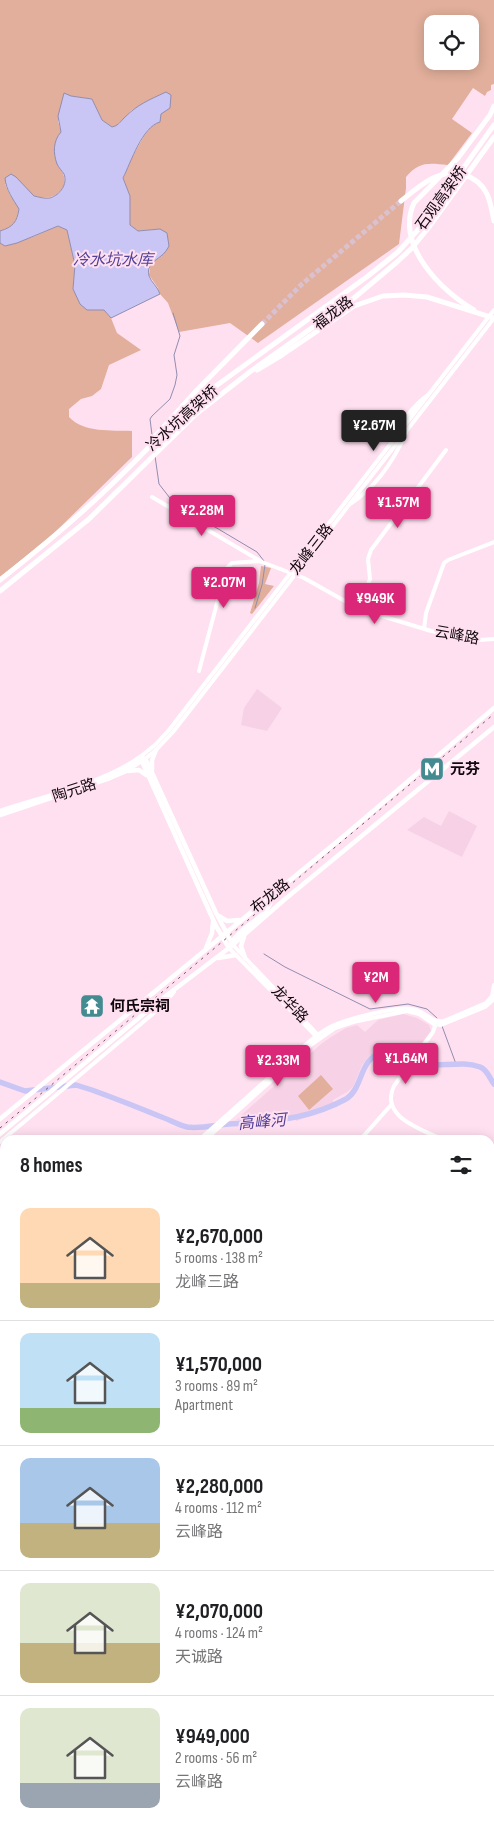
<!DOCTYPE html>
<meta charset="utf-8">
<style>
:root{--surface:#fff;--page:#f6f6f6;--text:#202124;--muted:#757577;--line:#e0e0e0;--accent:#db2777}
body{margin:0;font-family:"Sofia Sans Condensed","Noto Sans SC",sans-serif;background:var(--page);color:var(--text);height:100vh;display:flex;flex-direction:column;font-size:19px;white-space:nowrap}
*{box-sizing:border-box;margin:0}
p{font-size:16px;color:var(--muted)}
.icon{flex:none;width:28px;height:28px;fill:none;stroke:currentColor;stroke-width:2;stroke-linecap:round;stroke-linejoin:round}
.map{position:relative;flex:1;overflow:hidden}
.sheet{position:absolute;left:0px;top:1135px;width:495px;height:696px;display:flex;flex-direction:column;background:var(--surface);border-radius:15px 15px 0 0;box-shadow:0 2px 12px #0003}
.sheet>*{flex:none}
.controls{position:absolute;left:424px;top:15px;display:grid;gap:10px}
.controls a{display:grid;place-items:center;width:55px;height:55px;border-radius:10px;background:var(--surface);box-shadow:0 2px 12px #0003;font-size:25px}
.price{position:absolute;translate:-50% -42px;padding:0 11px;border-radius:5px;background:var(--accent);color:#fff;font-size:16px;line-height:32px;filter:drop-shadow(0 1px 2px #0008)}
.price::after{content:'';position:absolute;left:50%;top:30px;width:15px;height:11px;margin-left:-8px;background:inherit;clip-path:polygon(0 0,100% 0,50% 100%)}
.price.current{background:#222;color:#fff}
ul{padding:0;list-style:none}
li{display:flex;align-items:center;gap:15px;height:125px;padding:0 20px}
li+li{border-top:1px solid var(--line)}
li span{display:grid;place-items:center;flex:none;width:140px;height:100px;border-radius:10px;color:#555}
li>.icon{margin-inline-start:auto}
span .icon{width:60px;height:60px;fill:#fffc;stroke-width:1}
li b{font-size:21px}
h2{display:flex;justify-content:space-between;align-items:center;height:60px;padding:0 20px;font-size:21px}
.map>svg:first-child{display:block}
.built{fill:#f7d1e5}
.green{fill:#e1af9b;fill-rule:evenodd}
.water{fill:#c9c6f5;stroke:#928daf}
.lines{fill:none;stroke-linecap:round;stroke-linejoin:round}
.stream{stroke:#928daf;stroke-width:1}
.river{stroke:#c9c6f5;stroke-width:5.5}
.trunk-tunnel{stroke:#dbc0ce;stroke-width:5;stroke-dasharray:5 2.5;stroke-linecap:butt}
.tertiary{stroke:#fff;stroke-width:4}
.secondary{stroke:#fff;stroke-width:4}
.primary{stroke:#fff;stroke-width:4.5}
.trunk{stroke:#fff;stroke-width:5}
.rail{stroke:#695861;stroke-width:1;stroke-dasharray:2.5 5;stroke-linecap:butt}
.labels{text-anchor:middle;stroke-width:4;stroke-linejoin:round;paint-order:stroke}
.street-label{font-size:15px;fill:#11080d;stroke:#ffe0f0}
.poi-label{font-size:15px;font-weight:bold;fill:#11080d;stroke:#ffe0f0;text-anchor:start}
.water-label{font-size:16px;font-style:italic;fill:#514199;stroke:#ffe0f0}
</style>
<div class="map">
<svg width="494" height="1831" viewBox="0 0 494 1831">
<rect width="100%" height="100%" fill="#ffe0f0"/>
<path class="built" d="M257,689L282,708L267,731L241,725L244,708Z
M449,811L477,826L462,857L407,830L424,817L441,826Z
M403,1014L417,1018L429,1025L431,1031L428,1035L411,1056L405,1052L386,1050L376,1052L369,1056L362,1065L353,1087L347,1092L333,1100L335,1107L296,1121L295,1116L236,1120L321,1044L331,1037L346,1028L357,1025L365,1032L378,1020Z
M490,1220L494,1221V1287H490Z
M494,1445V1532L490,1536V1448Z
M5,1562V1655L4,1656L0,1652V1567Z"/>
<path class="green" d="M0,0H494V84L491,85V90L487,92L485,96L473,88L452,119L472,133L448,165C429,163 419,161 406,177V188L399,244L258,343L230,323L179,332L168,303L160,294L158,288L149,275L150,267L154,260L162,256L160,229L138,231L130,225V196L123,178L131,159L144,136L161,114L166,93L132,110L116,126L111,127L102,120L92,99L71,96L58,121L61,132L58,166C63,172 67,179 63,187C51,209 22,191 5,184L10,195L19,208C17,222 13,227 0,231ZM432,24H470V61H432Z
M58,226L67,230L75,265L73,289L87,310H104L111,318L117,333L141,350L109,365L101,389L92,396L81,399L69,409V417C84,433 111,430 132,431V457L50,537L0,577V243L5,246L35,236Z
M261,566L271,568L265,584L274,586L252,614L250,613L259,583Z
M321,1075L333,1089L309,1110L298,1096Z
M490,1287H494V1336L490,1329Z"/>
<path class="water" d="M166,92L171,95L170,108L161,114L160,122C142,127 131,162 123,178L130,196V225L138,231L160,229L167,233L169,246C167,250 164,254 161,256C155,261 146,265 149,276C151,282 158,287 160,294L111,318L104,310H87L80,304L73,289L75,265L67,230L58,226L17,243L5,246L0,243V231C13,227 17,222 19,209C13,199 6,190 5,178L11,174L16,177L34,196C39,197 45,199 50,198C60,195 68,184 64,174C62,171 59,168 57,164C53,153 53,141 61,132L58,116L64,93L71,96L92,99L102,120L112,127C118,126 120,122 124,118C138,104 149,100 166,92Z"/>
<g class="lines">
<path class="stream" d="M152,435L150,419L152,416L170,399L175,385L177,375L174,355L180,336L173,313
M155,456L159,484L173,502L257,552L264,561
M255,608L262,585L265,565
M264,954L285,967L370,1009L408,1004L427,1009L437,1018
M442,1026L456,1064"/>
<path class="river" d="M0,1082L25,1091L76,1085L92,1090C114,1098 137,1107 159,1116C168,1119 178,1125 187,1127C200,1129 216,1125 229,1124C273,1120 305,1121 346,1099C363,1089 359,1059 381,1053C401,1048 405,1061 420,1064C440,1068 461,1060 480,1067C487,1069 490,1079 494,1084"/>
<path class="trunk-tunnel" d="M262,324L302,284L401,201"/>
<path class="tertiary" d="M392,443C394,429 416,403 428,395
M152,497L262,562L304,578L359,609L431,631L479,640L494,639
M350,504C375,488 394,460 406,433
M359,609L370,579L368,559L371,550L446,450
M424,629L426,613L444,563L448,560L494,542
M199,671L226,569L232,563L260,561
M436,1023L433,1032L394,1086C379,1117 422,1129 443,1140
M360,1140L391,1105
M490,1352L494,1359
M490,1384L494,1381
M0,1789L5,1788
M246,1826L250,1831"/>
<path class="secondary" d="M140,757L155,745L169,730L494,310
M145,759L156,750L173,732L494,318
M233,945L319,1036
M229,948L317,1037
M199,1140L310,1041C317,1035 324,1030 332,1026C348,1019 396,1006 412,1009C424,1010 431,1023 444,1021L486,1003L492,996L494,985
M205,1140L312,1044L335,1028L353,1022L407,1011L419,1014L434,1024L441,1025L485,1007L494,999
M0,1142L161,1007L174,992
M0,1320L5,1316
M0,1325L5,1320
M490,1548L494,1544
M490,1553L494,1549
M0,1675L5,1680
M0,1681L5,1685
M154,1826L158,1831
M158,1826L163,1831
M204,1831L209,1826
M210,1831L215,1826"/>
<path class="primary" d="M140,757L145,759L148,764L216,913L233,945
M140,757L216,926L229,948
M152,770V760L156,750
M128,771L139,770L146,775
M0,811C42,797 105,783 140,757
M0,815L110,778L124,772L143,760
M219,916L227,921L239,920
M244,937L241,946L245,958
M231,944C241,924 269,919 273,895
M206,948L212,933L213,922
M218,958L236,955
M0,1119L345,835L494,708
M0,1134L158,1002L229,948L284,900L494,727
M490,1151L494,1150
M490,1156L494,1155
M0,1364L5,1370
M0,1378L5,1383
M0,1550L5,1546
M0,1558L5,1553
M428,1826L432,1831
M445,1826L449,1831"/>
<path class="trunk" d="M401,201C411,193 421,184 433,178C453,168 477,174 487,194C491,203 492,212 494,221
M474,310C441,291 395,245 414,203L458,158L490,115L494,106
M257,370L282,355L354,306L383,296L404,295L427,297L494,318
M150,442L197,390L262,324
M0,580C38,550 76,519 111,485C142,456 170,423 202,396L368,276L398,252L425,222L494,125
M0,591L89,519L196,414L251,371L354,298L397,262L412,248L429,227L494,137"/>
<path class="rail" d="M0,1128L494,714
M0,1369L5,1375
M437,1826L442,1831"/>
</g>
<defs>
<symbol id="metro-square" viewBox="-11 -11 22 22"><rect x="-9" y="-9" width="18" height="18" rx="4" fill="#438b90" stroke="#ffe0f0"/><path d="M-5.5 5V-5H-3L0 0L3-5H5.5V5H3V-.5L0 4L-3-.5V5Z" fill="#fff"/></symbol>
<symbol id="temple-square" viewBox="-11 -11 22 22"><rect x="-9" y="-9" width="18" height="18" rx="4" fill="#438b90" stroke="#ffe0f0"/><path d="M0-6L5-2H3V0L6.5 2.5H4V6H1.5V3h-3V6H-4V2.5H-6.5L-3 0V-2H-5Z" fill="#fff"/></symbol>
</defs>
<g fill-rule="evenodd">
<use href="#metro-square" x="418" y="755" width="28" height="28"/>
<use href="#temple-square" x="78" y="992" width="28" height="28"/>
</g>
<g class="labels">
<g class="street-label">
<text transform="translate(441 198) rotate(-54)" y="5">石观高架桥</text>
<text transform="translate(333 313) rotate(-37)" y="5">福龙路</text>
<text transform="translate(182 418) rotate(-42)" y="5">冷水坑高架桥</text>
<text transform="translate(311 549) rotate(-52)" y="5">龙峰三路</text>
<text transform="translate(457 635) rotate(10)" y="5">云峰路</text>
<text transform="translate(74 790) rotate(-18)" y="5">陶元路</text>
<text transform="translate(270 896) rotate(-39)" y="5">布龙路</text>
<text transform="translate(290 1004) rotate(46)" y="5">龙华路</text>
</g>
<g class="poi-label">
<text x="450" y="774">元芬</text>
<text x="110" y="1011">何氏宗祠</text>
</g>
<g class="water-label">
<text x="113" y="265">冷水坑水库</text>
<text transform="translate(262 1121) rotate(-5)" y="6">高峰河</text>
</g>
</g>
</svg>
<div class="controls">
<a><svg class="icon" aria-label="locate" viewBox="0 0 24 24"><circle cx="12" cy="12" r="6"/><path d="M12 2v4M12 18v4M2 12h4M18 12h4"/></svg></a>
</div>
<b class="price current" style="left:374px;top:452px">¥2.67M</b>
<b class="price" style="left:398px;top:529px">¥1.57M</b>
<b class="price" style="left:202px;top:537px">¥2.28M</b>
<b class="price" style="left:224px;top:609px">¥2.07M</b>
<b class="price" style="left:375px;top:625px">¥949K</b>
<b class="price" style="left:376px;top:1004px">¥2M</b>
<b class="price" style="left:406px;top:1085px">¥1.64M</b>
<b class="price" style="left:278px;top:1087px">¥2.33M</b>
<section class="sheet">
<h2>8 homes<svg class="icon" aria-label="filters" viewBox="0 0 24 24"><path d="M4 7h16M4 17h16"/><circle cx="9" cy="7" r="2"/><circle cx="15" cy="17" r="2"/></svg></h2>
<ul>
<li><span style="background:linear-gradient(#ffd9b3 75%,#c2b280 0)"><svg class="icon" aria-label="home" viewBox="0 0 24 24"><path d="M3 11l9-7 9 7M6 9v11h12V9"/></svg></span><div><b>¥2,670,000</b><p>5 rooms · 138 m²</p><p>龙峰三路</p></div></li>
<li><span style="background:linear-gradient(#bfe0f5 75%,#8fb573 0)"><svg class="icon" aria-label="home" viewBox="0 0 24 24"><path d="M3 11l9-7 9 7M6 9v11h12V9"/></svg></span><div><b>¥1,570,000</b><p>3 rooms · 89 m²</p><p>Apartment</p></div></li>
<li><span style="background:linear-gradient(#a9c7e8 65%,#c2b280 0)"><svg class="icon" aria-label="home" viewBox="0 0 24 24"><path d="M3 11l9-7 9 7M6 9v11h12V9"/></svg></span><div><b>¥2,280,000</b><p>4 rooms · 112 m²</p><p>云峰路</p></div></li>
<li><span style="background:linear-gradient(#dfe7d0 60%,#c2b280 0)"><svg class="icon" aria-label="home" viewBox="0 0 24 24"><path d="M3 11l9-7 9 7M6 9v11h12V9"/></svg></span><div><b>¥2,070,000</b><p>4 rooms · 124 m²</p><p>天诚路</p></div></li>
<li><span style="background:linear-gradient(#dfe7d0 75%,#9aa5b1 0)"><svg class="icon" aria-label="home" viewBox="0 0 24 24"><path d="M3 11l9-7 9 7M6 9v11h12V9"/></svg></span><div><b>¥949,000</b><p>2 rooms · 56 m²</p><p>云峰路</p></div></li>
</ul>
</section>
</div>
